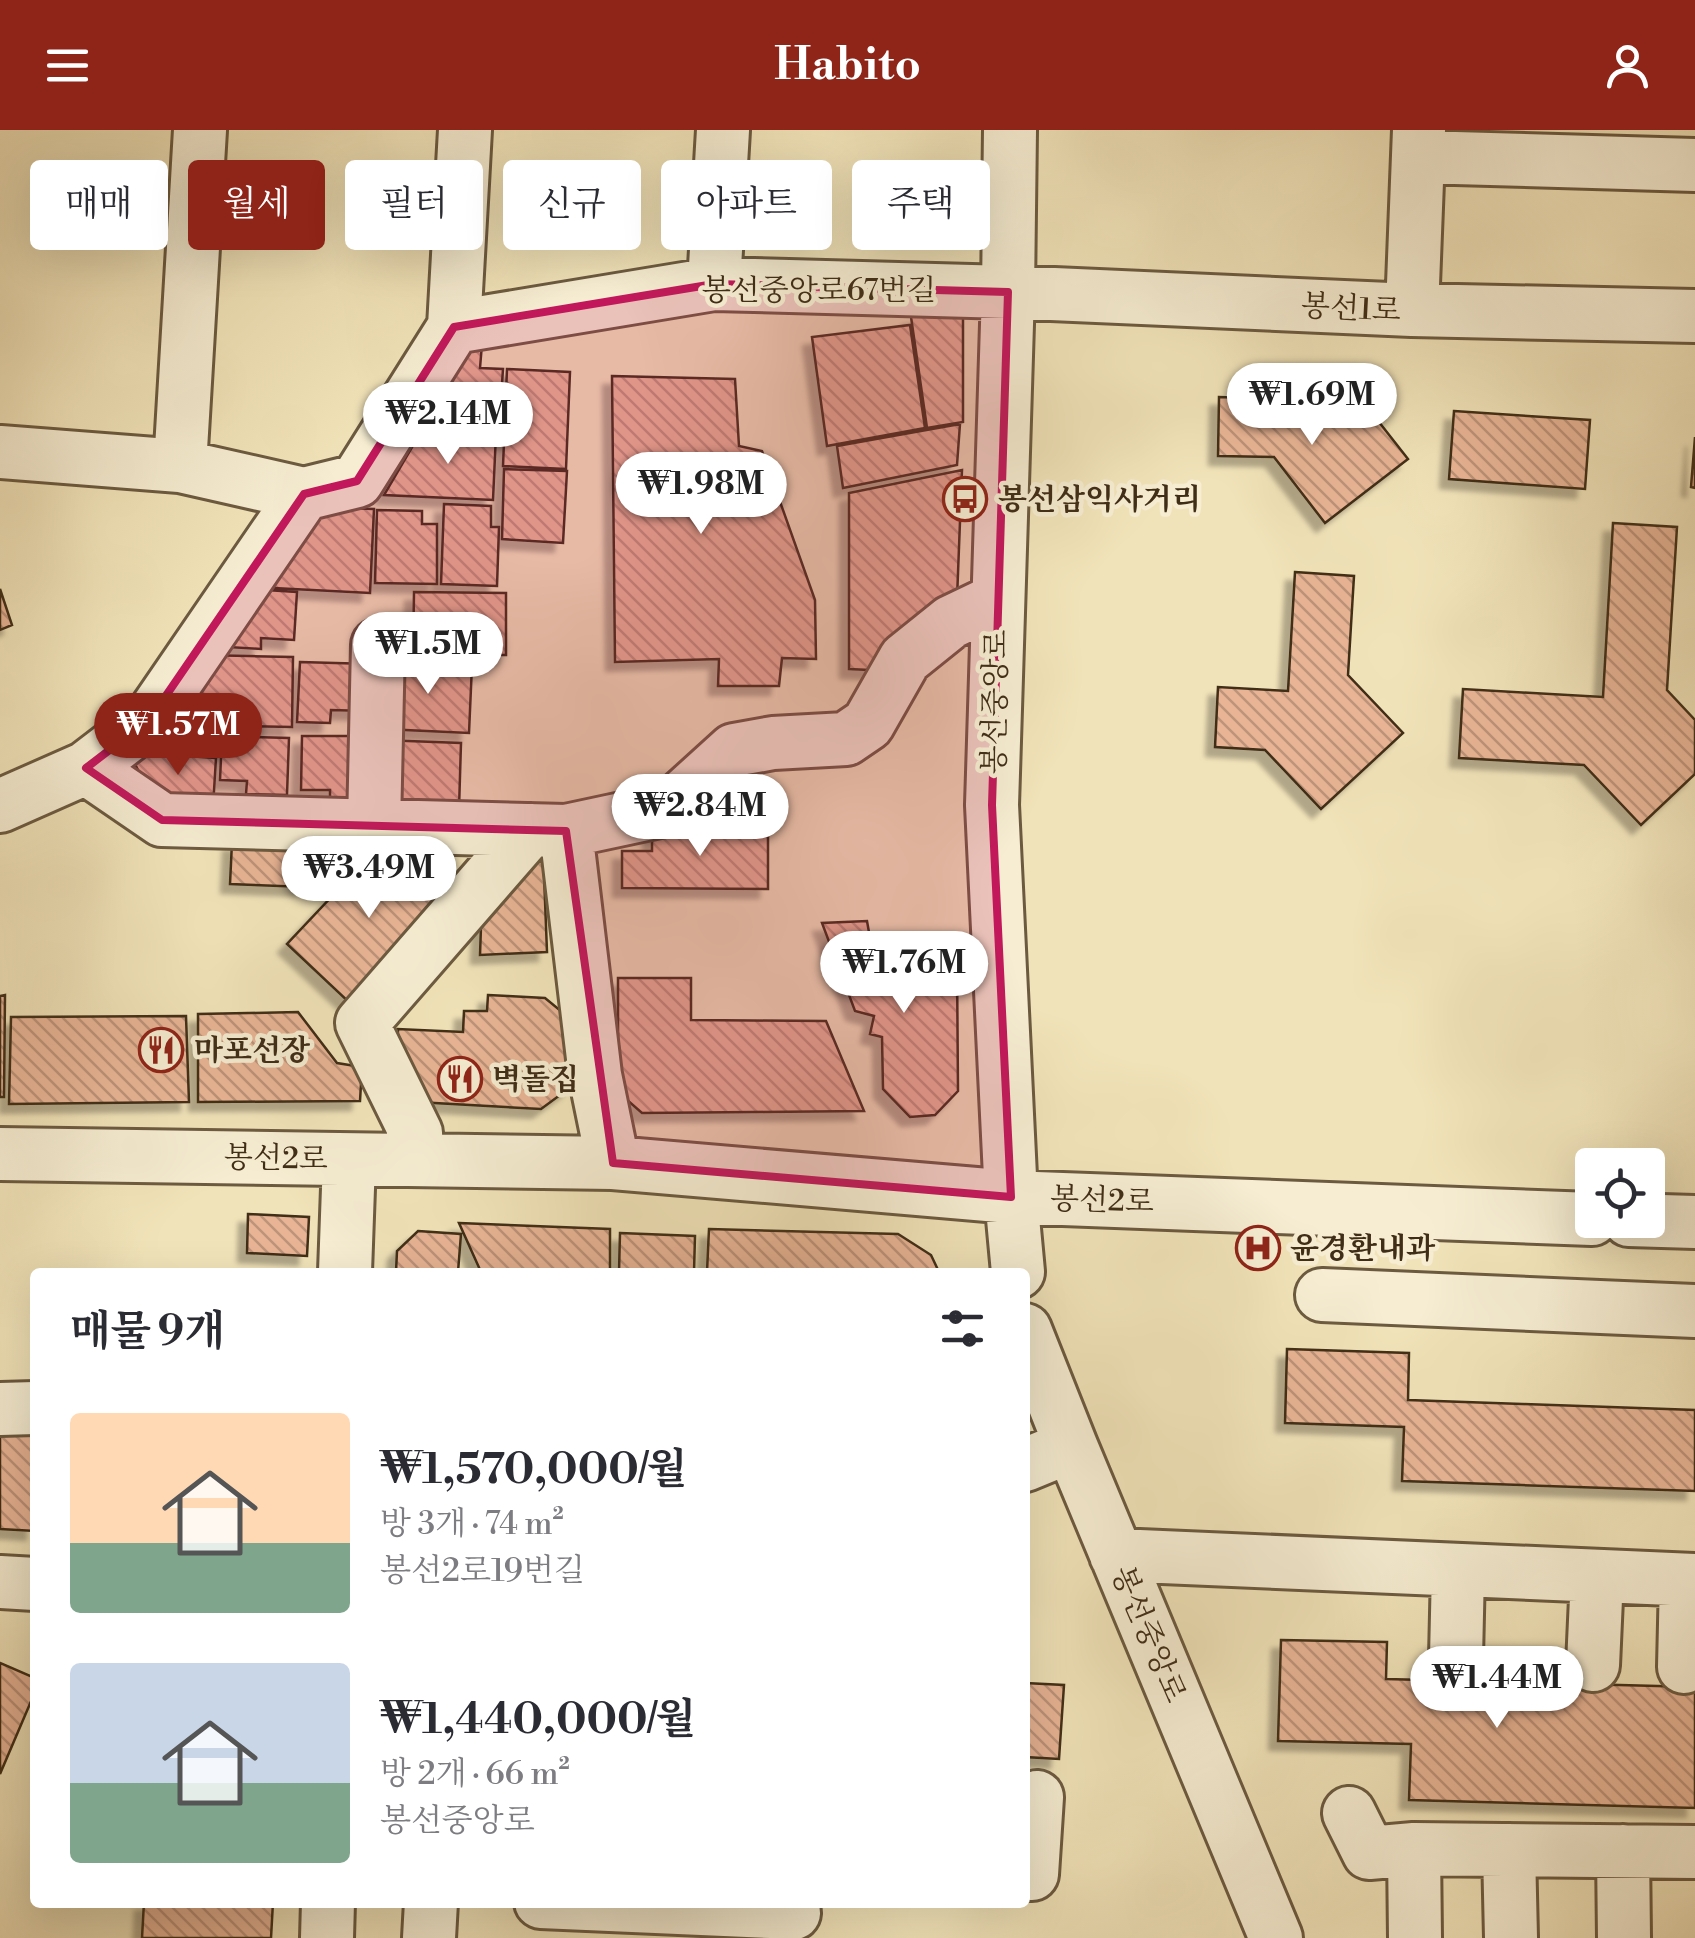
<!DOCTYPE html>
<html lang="ko">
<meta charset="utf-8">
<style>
:root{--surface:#fff;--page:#f2f2f3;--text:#2b2b33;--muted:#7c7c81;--accent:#8f2418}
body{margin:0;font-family:"Libre Bodoni","Noto Serif KR",serif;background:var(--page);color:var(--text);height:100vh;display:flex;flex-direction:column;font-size:38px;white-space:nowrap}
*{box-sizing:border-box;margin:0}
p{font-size:32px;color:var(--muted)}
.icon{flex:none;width:55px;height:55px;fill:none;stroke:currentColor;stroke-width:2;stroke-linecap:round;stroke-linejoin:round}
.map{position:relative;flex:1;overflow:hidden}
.drawer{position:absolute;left:30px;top:1138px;width:1000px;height:640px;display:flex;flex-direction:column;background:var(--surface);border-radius:10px;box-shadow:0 10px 40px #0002}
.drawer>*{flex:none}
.guide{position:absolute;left:30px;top:30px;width:1000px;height:90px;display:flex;gap:20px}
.controls{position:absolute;left:1575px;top:1018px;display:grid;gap:20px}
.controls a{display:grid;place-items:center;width:90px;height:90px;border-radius:10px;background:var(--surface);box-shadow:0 10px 40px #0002;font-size:50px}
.price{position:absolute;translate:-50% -85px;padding:0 22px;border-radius:35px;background:#fff;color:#222;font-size:32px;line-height:65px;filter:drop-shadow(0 2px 5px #0008)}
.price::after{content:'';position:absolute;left:50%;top:60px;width:30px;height:22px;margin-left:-15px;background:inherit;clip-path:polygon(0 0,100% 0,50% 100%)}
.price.on{background:var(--accent);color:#fff}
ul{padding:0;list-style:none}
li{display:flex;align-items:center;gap:30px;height:250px;padding:0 40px}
li span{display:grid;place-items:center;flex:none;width:280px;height:200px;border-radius:10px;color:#555}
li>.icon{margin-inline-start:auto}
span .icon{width:120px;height:120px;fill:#fffc;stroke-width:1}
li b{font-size:42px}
h2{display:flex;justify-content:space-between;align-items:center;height:120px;padding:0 40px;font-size:42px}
.pill{padding:0 35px;border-radius:10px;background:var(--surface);box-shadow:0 10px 40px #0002;font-size:35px;line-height:90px}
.pill.on{background:var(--accent);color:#fff}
header{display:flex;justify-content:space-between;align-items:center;height:130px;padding:0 40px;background:var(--accent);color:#fff;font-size:45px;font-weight:800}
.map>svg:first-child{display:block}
.building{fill:url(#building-back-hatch);stroke:#402d17;stroke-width:2.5;filter:url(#shadow)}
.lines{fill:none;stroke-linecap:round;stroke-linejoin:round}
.minor-casing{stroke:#6c5a40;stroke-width:58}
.minor{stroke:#f6edd2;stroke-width:52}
.marked{fill:#c2185b;fill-opacity:0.2;stroke:#c2185b;stroke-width:8;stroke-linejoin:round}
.labels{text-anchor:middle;stroke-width:9;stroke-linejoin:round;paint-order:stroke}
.street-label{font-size:30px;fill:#402d17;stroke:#f6edd2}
.poi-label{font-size:30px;font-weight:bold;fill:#402d17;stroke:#f6edd2;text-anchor:start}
</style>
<header><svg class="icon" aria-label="menu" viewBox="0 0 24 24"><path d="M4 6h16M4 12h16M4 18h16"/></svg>Habito<svg class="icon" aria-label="person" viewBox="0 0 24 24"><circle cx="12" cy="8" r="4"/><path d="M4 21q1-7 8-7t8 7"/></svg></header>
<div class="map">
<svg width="1695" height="1808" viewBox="0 0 1695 1808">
<defs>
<pattern id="building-back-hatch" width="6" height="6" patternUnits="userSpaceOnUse" patternTransform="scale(2.5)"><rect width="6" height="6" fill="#e8b495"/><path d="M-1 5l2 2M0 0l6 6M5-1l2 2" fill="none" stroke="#bd9379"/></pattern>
<filter id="shadow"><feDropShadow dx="-9" dy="9" stdDeviation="2.5" flood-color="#0004"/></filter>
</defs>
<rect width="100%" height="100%" fill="#f1e3b9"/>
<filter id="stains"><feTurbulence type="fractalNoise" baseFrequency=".002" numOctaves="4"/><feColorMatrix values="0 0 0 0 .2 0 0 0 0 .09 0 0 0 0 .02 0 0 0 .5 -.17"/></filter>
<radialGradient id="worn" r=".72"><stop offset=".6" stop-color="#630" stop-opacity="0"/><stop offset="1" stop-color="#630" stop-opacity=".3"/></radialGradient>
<path class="building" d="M963,179V292L927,298L911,187Z
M910,195L925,298L827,316L812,207Z
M482,214L480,238L503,239L499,298L422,295L458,223Z
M507,239L570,242L566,339L503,336Z
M612,246L735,249L739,316L762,321L815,470L816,529L782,528L779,556H718L719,529L615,532Z
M1357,264L1408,329L1325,393L1274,327L1218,326L1219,267L1286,269L1310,300Z
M1454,281L1590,290L1585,359L1449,349Z
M960,294L957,335L843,358L837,316Z
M422,300L496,304L493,370L384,365Z
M1695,307V358L1691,357Z
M504,339L567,341L563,413L502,409Z
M962,340L957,469L891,541L849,539V363Z
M444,374L491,376V397H499L497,456L441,454Z
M310,377L374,379L370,463L252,457Z
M377,380L422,381V394H437V454L375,453Z
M1613,393L1677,397L1667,560L1695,590V644L1641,695L1584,635L1459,628L1463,559L1603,567Z
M1295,442L1354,446L1348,545L1403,603L1321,679L1265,620L1215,617L1218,557L1288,561Z
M0,459L12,495L0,500Z
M249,459L297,462L294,510L261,508V519L210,516Z
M414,462L506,463V525H413Z
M199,525L293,527L292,597L232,596L231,579H183Z
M387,531L472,535L469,603L384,599Z
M300,532L370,534L368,581L331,580L330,593L297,592Z
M222,606L289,608L287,665L246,664L247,651L220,650Z
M302,606H365L364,680L330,679V660H301Z
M381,610L461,613L459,679L379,677Z
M129,622L216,628L213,677L154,672Z
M652,697H768V759L622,758V721H652Z
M232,712L306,714L305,757L230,754Z
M543,719L547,822L480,825L482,768Z
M370,726L443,727L442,749L428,762L439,775L353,876L287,814Z
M867,791L873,825L936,824L935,834L957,832L958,961L935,985L910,987L883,959L882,907L870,904L874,886L855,881L822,793Z
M618,848H691V890L826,891L864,981L642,983L618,962Z
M5,865L4,967H0V866Z
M488,865L545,868L567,886L571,957L541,979L417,972L397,928L398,899L463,902L464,881H487Z
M298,882L337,933L362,937L360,971L198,972V884Z
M186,886L189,972L9,974L11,887Z
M248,1084L309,1087L307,1126L247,1123Z
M459,1093L610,1099V1142H481Z
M709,1099L898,1104L931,1125L939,1142H707Z
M418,1101L461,1104L458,1142H396L397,1121Z
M620,1103L695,1106L694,1142H619Z
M1287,1219L1409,1223L1408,1270L1695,1280V1361L1402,1351L1404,1297L1285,1293Z
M0,1298L35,1299V1401L0,1399Z
M1281,1510L1387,1512L1386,1549L1695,1557V1678L1409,1670L1411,1614L1278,1611Z
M0,1533L35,1548V1562L0,1644Z
M1025,1553L1064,1555L1059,1629L1025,1627Z
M144,1772H273L271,1808H142Z"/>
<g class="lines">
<defs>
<path id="minor" d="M1010,0L1008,162L992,675L1011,1067L1018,1142
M1419,27L1695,35
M714,154L723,0
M1412,180L1419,0
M454,197L465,0
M0,322L180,336L304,364L357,351L454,197L714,154L1008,162L1412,180L1695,186
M180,336L200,0
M86,638L162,690L566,701L669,679L734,620L773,613L846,609L868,594L905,529L951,492L997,470
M0,676L86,638L150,589L304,364
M374,696L378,515H402
M566,701L595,945L613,1033
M0,1024L613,1033L1011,1067L1592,1089
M417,1030L416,1003L362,893L530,700
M1629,1090L1695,1092
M345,1142L349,1030
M1322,1165L1695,1181
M1025,1200L1071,1316L1276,1808
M0,1279L35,1278
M1025,1335L1071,1316
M1116,1425L1695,1450
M0,1452L35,1454
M1456,1528L1458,1440
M1593,1535L1597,1446
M1684,1537L1686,1450
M1349,1683L1369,1723L1414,1719
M1509,1720L1511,1808
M1623,1721L1624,1808
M1025,1744H1032L1037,1667
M541,1772L794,1783
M327,1808L328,1772
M429,1808L431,1772
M1415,1808L1414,1719L1695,1722"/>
</defs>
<use href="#minor" class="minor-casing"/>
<use href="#minor" class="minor"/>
</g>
<path class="marked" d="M714,154L1008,162L992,675L1011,1067L613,1033L566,701L162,690L86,638L150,589L304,364L357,351L454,197Z"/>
<defs>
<symbol id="bus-ring" viewBox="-11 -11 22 22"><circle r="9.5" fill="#f6edd2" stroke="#8f2418" stroke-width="1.5"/><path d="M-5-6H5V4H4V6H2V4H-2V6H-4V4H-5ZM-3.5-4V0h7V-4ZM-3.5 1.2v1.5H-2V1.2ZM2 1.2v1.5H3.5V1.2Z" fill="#8f2418"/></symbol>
<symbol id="restaurant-ring" viewBox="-11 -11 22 22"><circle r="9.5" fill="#f6edd2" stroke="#8f2418" stroke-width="1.5"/><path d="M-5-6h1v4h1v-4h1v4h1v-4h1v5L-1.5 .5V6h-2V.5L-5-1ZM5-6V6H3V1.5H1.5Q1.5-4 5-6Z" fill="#8f2418"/></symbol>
<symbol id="hospital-ring" viewBox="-11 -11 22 22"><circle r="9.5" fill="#f6edd2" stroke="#8f2418" stroke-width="1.5"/><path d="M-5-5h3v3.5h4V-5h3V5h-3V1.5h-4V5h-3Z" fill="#8f2418"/></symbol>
</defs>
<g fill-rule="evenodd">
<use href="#bus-ring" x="940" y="344" width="50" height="50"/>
<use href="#restaurant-ring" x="136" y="895" width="50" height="50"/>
<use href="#restaurant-ring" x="435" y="924" width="50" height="50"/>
<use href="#hospital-ring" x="1233" y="1093" width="50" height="50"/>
</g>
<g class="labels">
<g class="street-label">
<text x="819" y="170">봉선중앙로67번길</text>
<text transform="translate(1351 178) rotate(3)" y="10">봉선1로</text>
<text transform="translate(995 572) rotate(-89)" y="10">봉선중앙로</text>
<text transform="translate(276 1028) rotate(1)" y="10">봉선2로</text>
<text transform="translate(1102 1070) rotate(2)" y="10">봉선2로</text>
<text transform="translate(1149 1504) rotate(67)" y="10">봉선중앙로</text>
</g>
<g class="poi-label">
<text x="998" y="379">봉선삼익사거리</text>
<text x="194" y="930">마포선장</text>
<text x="492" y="959">벽돌집</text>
<text x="1290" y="1128">윤경환내과</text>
</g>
</g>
<rect width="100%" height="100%" filter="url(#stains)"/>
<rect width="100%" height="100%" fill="url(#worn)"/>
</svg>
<div class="controls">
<a><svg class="icon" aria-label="locate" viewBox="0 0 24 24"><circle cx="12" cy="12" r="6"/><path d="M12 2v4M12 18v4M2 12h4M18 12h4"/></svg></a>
</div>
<b class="price" style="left:1312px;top:318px">₩1.69M</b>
<b class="price" style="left:448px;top:337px">₩2.14M</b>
<b class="price" style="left:701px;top:407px">₩1.98M</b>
<b class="price" style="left:428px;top:567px">₩1.5M</b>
<b class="price on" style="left:178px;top:648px">₩1.57M</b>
<b class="price" style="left:700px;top:729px">₩2.84M</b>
<b class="price" style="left:369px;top:791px">₩3.49M</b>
<b class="price" style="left:904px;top:886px">₩1.76M</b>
<b class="price" style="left:1497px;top:1601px">₩1.44M</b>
<div class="guide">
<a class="pill">매매</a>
<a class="pill on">월세</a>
<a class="pill">필터</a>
<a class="pill">신규</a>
<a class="pill">아파트</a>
<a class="pill">주택</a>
</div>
<section class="drawer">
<h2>매물 9개<svg class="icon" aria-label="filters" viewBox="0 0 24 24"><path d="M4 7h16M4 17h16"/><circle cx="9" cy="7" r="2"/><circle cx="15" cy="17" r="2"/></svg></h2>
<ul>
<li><span style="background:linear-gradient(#ffd9b3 65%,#7fa58c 0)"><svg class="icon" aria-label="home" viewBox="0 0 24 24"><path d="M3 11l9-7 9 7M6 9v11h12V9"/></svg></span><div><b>₩1,570,000/월</b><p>방 3개 · 74 m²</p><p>봉선2로19번길</p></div></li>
<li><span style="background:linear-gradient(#c9d6e8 60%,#7fa58c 0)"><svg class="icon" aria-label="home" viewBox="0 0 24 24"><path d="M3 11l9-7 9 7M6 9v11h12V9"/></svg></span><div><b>₩1,440,000/월</b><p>방 2개 · 66 m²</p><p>봉선중앙로</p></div></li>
</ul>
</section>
</div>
